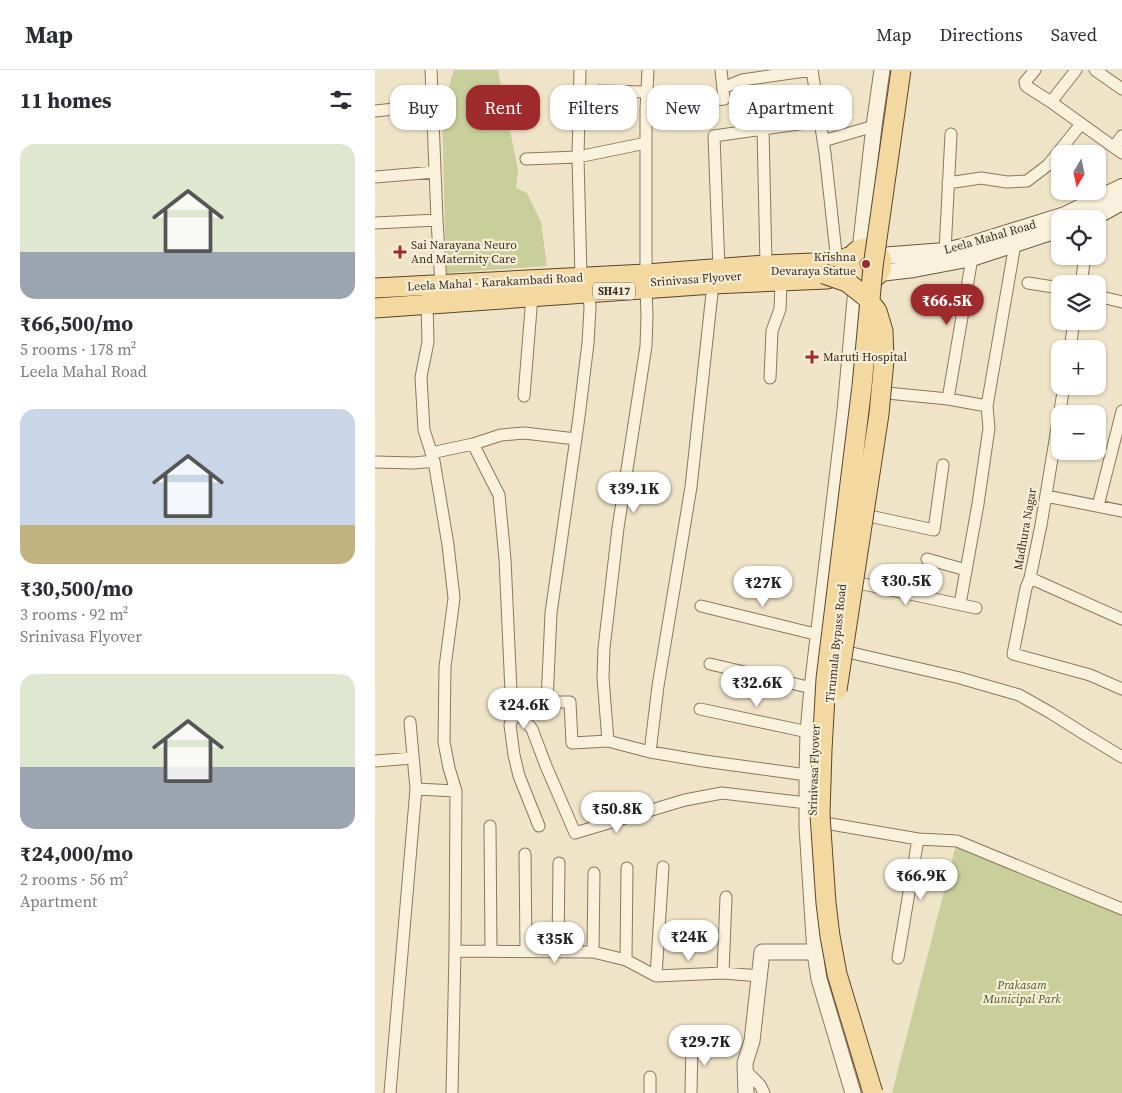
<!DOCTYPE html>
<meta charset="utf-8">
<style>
:root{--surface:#fff;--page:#f7f7f7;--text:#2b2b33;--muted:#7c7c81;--line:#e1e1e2;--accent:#9e2a2b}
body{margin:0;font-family:"Source Serif 4",serif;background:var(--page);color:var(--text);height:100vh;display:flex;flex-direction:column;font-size:19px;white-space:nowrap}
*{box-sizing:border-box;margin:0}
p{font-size:16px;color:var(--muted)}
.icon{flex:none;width:28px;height:28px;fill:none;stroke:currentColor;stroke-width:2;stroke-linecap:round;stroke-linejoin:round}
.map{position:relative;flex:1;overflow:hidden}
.panel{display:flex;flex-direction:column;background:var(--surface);width:375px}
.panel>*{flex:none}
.banner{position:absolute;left:15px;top:15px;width:475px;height:45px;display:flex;gap:10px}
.needle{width:32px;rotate:189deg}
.controls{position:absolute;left:676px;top:75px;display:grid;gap:10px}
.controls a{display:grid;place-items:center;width:55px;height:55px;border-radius:10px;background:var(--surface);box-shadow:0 1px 4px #0004;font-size:25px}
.price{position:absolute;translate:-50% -42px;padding:0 11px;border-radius:18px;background:#fff;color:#222;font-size:16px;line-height:32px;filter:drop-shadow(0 1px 2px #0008)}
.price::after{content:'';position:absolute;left:50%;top:30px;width:15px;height:11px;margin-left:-8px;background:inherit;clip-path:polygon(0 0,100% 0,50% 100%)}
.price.selected{background:var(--accent);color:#fff}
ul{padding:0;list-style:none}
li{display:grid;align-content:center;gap:10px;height:265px;padding:0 20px}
li span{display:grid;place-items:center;height:155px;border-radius:15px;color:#555}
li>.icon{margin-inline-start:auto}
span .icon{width:90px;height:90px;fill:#fffc;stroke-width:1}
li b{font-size:21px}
h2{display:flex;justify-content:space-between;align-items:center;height:60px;padding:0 20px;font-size:21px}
.tag{padding:0 18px;border-radius:15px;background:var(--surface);box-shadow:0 1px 4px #0004;font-size:18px;line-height:45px}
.tag.selected{background:var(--accent);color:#fff}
header{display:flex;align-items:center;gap:30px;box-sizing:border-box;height:70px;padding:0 25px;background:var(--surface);border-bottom:1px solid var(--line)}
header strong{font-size:24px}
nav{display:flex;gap:28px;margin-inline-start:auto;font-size:18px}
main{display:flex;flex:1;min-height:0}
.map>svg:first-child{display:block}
.green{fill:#c9cf9b}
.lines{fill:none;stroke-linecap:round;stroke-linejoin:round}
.minor-casing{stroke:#8d765c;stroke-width:13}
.tertiary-casing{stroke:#8d765c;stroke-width:17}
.secondary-casing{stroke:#6f573f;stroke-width:18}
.primary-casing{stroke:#5b4430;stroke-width:21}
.minor{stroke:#faf1dc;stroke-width:11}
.tertiary{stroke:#faf1dc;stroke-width:15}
.secondary{stroke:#faf1dc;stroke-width:16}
.primary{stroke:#f3d9a0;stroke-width:19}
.primary-bridge-casing{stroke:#5b4430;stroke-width:21;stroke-linecap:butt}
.primary-bridge{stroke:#f3d9a0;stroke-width:19}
.poi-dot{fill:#9e2a2b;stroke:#f7eed8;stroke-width:2}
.labels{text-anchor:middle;stroke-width:4.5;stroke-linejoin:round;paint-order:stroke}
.shield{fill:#f7eed8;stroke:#756857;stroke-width:1}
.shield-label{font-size:11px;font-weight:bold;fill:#3d2e20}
.street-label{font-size:12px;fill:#3d2e20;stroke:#f7eed8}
.poi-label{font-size:12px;fill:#3d2e20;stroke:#f7eed8;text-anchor:start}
.park-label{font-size:12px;font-style:italic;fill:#4d5a26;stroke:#f7eed8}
</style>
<header>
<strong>Map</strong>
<nav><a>Map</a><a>Directions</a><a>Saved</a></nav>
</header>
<main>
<section class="panel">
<h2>11 homes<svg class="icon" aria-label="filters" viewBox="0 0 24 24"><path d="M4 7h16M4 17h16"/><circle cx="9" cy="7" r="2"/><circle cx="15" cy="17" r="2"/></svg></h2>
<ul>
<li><span style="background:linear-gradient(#dfe7d0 70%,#9aa5b1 0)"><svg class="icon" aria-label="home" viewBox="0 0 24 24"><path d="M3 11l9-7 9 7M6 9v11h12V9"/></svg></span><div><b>₹66,500/mo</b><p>5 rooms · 178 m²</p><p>Leela Mahal Road</p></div></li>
<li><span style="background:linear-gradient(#c9d6e8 75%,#c2b280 0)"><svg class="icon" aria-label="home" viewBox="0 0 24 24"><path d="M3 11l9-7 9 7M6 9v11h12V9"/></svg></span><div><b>₹30,500/mo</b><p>3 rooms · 92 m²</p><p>Srinivasa Flyover</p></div></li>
<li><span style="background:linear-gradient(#dfe7d0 60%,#9aa5b1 0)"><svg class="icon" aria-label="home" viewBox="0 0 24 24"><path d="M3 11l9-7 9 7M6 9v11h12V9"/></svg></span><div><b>₹24,000/mo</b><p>2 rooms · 56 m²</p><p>Apartment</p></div></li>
</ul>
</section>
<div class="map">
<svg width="747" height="1023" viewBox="0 0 747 1023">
<rect width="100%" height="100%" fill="#f0e4c8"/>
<path class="green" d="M79,0H123L143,100L141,118L152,123L166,152L172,196L71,203L67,38Z
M582,771L747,839V1023H517Z"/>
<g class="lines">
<defs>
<path id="minor" d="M56,0L62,150L66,215
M205,0L203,87L206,207
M437,0L450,83L462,192
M660,0L650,12L651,16L676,32L747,83
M720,0L747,19
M348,18L367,10L437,0
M224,21L271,22
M676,32L701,0
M271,39L349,29L346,0
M0,41L57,35
M388,59L391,195
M448,71L499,56
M739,77L747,66
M151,89L203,87L271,73
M0,107L60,102
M573,113L606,108L632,112L652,111L673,95L706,54
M0,153L62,150
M570,181L576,64
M344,199L339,66L445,51
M271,204V39L273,0
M653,213L685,218
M706,214L710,186
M722,226L747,232
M52,235L53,272L46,307L49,360L59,391L73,475L79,528L70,597L69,672L74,698L81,721L80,881L77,1023
M695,279L699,251
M395,308L397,261L405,239L406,212
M689,316L666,455L655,508L747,549
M502,322L573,329L612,336
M149,326L157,226
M573,329L597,188
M98,374L124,425L130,489L136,622L141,640L135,655L139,685L144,706L164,756
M56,383L98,374L126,365L149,363L201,369
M0,392L39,393L59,391
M671,426L747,441
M723,436L747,341
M485,444L559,460L568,395
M552,489L591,500
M655,508L651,518L638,584L715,605L747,619
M474,511L601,538
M585,534L603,434L614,358L612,336L640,174
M326,536L444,565
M464,580L585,608L644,625L676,643L706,662L747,687
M335,594L437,618
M172,632H195L197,673L233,671L275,682L329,691L432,705
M325,639L433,662
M141,640L166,639L170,637L172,632L176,543L204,347L213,273L215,238L214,223
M141,640L157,659L171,696L200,763L310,730L347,723L432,733
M233,671L228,608L229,578L243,458L271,276L272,246L271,219
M275,682L283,616L316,417L338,214
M0,691L38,688
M41,719L81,721
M450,753L543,769L582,771L747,839
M115,756L116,881
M150,784L151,881
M351,827L348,903L385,906
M80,881L218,882L251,890L281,906L348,903
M183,881L184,793
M218,882L219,803
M523,888L543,769
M251,890L252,798
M281,906L288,797
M370,1000L385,1015L389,1023
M15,1023L41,719L35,652
M275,1023V1007
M316,1023L317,971"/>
<path id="tertiary" d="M485,180L499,56L507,0
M371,1023L370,993L377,971L387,882H449
M478,1023L444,909L440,883L432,757V705L433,662L437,618L470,341L482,207"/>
<path id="secondary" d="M716,149L747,132
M504,186L570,181L591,176L690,145L747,117
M505,203L539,199L597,188L685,159"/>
<path id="primary" d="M475 194a16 16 0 1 1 32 0a16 16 0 1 1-32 0Z
M0,218L271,204L391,195L462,192L478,185
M0,238L338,214L452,209L466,203"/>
</defs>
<use href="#minor" class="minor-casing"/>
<use href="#tertiary" class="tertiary-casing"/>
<use href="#secondary" class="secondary-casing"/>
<use href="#primary" class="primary-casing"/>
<use href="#minor" class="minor"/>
<use href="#tertiary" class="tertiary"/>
<use href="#secondary" class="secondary"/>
<use href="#primary" class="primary"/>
<defs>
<path id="primary-bridge" d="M449,204L472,212L491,227L502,241L508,261L509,290L504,344L462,620
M498,1023L462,904L455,866L451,833L445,745L447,680L451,609L487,316L498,197L526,0"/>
</defs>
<use href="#primary-bridge" class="primary-bridge-casing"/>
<use href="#primary-bridge" class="primary-bridge"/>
</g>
<g class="poi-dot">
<path d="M22.5 174.5h5v5h5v5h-5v5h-5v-5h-5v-5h5z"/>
<circle cx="491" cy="194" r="5"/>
<path d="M434.5 279.5h5v5h5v5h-5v5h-5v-5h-5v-5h5z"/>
</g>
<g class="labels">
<rect class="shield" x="218" y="212.5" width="42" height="17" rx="4"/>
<g class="shield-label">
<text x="239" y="225">SH417</text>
</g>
<g class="street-label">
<text transform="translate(615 167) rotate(-16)" y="4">Leela Mahal Road</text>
<text transform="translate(321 209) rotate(-4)" y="4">Srinivasa Flyover</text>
<text transform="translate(120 212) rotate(-3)" y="4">Leela Mahal - Karakambadi Road</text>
<text transform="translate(650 459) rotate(-80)" y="4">Madhura Nagar</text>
<text transform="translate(461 573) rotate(-84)" y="4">Tirumala Bypass Road</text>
<text transform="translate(439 700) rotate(-88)" y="4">Srinivasa Flyover</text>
</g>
<g class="poi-label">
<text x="36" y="179">Sai Narayana Neuro<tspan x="36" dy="14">And Maternity Care</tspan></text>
<text x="481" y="191" text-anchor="end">Krishna<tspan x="481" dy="14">Devaraya Statue</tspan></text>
<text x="448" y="291">Maruti Hospital</text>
</g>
<g class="park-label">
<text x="647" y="919">Prakasam<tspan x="647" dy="14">Municipal Park</tspan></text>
</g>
</g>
</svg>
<div class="controls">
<a><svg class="needle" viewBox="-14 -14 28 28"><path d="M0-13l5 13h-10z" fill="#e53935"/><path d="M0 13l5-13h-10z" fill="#7c7c81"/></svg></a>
<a><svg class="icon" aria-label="locate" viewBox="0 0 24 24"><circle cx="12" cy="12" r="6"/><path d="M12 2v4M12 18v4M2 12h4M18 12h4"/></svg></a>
<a><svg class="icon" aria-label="layers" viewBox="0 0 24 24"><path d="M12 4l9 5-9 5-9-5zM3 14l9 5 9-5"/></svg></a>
<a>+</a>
<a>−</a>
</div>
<b class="price selected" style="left:572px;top:256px">₹66.5K</b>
<b class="price" style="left:259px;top:444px">₹39.1K</b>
<b class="price" style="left:531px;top:536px">₹30.5K</b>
<b class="price" style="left:388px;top:538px">₹27K</b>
<b class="price" style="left:382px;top:638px">₹32.6K</b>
<b class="price" style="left:149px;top:660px">₹24.6K</b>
<b class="price" style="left:242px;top:764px">₹50.8K</b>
<b class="price" style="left:546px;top:831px">₹66.9K</b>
<b class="price" style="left:314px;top:892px">₹24K</b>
<b class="price" style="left:180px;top:894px">₹35K</b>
<b class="price" style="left:330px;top:997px">₹29.7K</b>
<div class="banner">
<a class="tag">Buy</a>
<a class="tag selected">Rent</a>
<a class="tag">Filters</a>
<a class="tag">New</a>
<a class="tag">Apartment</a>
</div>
</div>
</main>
